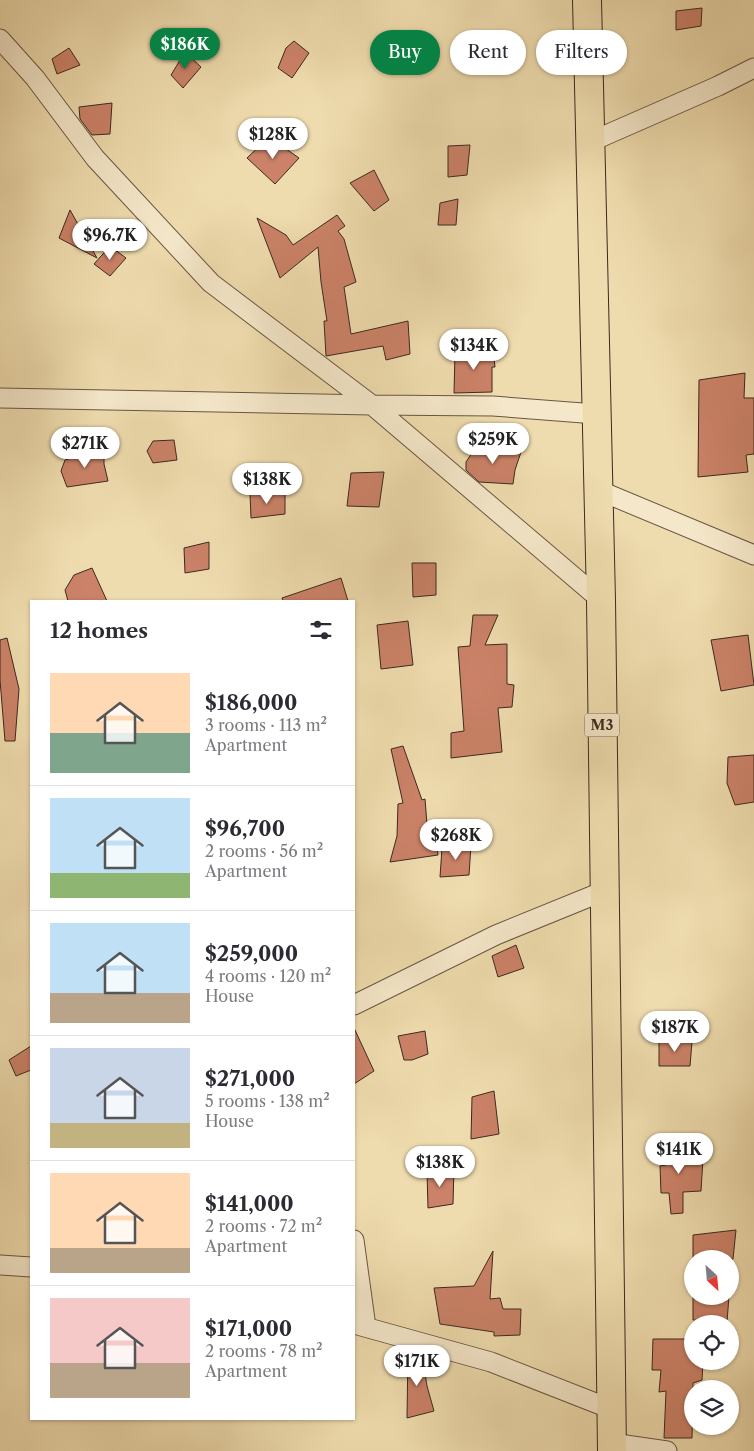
<!DOCTYPE html>
<meta charset="utf-8">
<style>
:root{--surface:#fff;--page:#f2f2f3;--text:#2b2b33;--muted:#7c7c81;--line:#e1e1e2;--accent:#0b8043}
body{margin:0;font-family:"Libre Caslon Text",serif;background:var(--page);color:var(--text);height:100vh;display:flex;flex-direction:column;font-size:19px;white-space:nowrap}
*{box-sizing:border-box;margin:0}
p{font-size:16px;color:var(--muted)}
.icon{flex:none;width:28px;height:28px;fill:none;stroke:currentColor;stroke-width:2;stroke-linecap:round;stroke-linejoin:round}
.map{position:relative;flex:1;overflow:hidden}
.drawer{position:absolute;left:30px;top:600px;width:325px;height:820px;display:flex;flex-direction:column;background:var(--surface);border-radius:0px;box-shadow:0 1px 4px #0004}
.drawer>*{flex:none}
.top-card{position:absolute;left:370px;top:30px;width:309px;height:45px;display:flex;gap:10px}
.needle{width:32px;rotate:154deg}
.fabs{position:absolute;left:684px;top:1250px;display:grid;gap:10px}
.fabs a{display:grid;place-items:center;width:55px;height:55px;border-radius:50%;background:var(--surface);box-shadow:0 1px 4px #0004;font-size:25px}
.price{position:absolute;translate:-50% -42px;padding:0 11px;border-radius:18px;background:#fff;color:#222;font-size:16px;line-height:32px;filter:drop-shadow(0 1px 2px #0008)}
.price::after{content:'';position:absolute;left:50%;top:30px;width:15px;height:11px;margin-left:-8px;background:inherit;clip-path:polygon(0 0,100% 0,50% 100%)}
.price.on{background:var(--accent);color:#fff}
ul{padding:0;list-style:none}
li{display:flex;align-items:center;gap:15px;height:125px;padding:0 20px}
li+li{border-top:1px solid var(--line)}
li span{display:grid;place-items:center;flex:none;width:140px;height:100px;border-radius:0px;color:#555}
li>.icon{margin-inline-start:auto}
span .icon{width:60px;height:60px;fill:#fffc;stroke-width:1}
li b{font-size:21px}
h2{display:flex;justify-content:space-between;align-items:center;height:60px;padding:0 20px;font-size:21px}
.chip{padding:0 18px;border-radius:22px;background:var(--surface);box-shadow:0 1px 4px #0004;font-size:18px;line-height:45px}
.chip.on{background:var(--accent);color:#fff}
.map>svg:first-child{display:block}
.building{fill:#cb8268;stroke:#3c2921}
.lines{fill:none;stroke-linecap:round;stroke-linejoin:round}
.street-casing{stroke:#695644;stroke-width:21}
.primary-casing{stroke:#3c2921;stroke-width:30}
.street{stroke:#f5e8ca;stroke-width:19}
.primary{stroke:#efdcae;stroke-width:28}
.labels{text-anchor:middle;stroke-width:5;stroke-linejoin:round;paint-order:stroke}
.shield{fill:#f5e8ca;stroke:#746254;stroke-width:1}
.shield-label{font-size:14px;font-weight:bold;fill:#3c2921}
</style>
<div class="map">
<svg width="754" height="1451" viewBox="0 0 754 1451">
<rect width="100%" height="100%" fill="#efdcae"/>
<filter id="stains"><feTurbulence type="fractalNoise" baseFrequency=".004" numOctaves="4"/><feColorMatrix values="0 0 0 0 .2 0 0 0 0 .09 0 0 0 0 .02 0 0 0 .5 -.17"/></filter>
<radialGradient id="worn" r=".72"><stop offset=".6" stop-color="#630" stop-opacity="0"/><stop offset="1" stop-color="#630" stop-opacity=".3"/></radialGradient>
<path class="building" d="M702,8L701,26L676,30V11Z
M294,41L309,53L292,78L278,68L286,48Z
M69,48L80,65L57,74L52,59Z
M185,52L201,67L183,88L171,75Z
M112,103L110,134L92,135L80,119L79,107Z
M269,137L299,158L275,184L247,158Z
M470,145L467,175L448,177V146Z
M374,170L389,200L374,211L350,183Z
M458,199L456,225H438L440,203Z
M70,210L97,258L59,238Z
M337,215L345,226L338,231L344,239L356,282L344,287L351,334L408,321L410,354L386,360L383,346L326,356L324,321H327L321,282L318,247L280,278L257,218L286,235L293,245Z
M110,246L126,258L110,276L94,264Z
M493,348L495,367H492V392L454,393L455,353Z
M745,373L744,398H754V454L746,455L748,472L698,477L699,380Z
M174,440L177,460L153,463L147,451L153,441Z
M487,443L494,449L521,452L515,470L513,484L479,482L466,470V462L478,444Z
M104,448V464L108,481L67,487L61,471L65,460Z
M384,472L379,507L347,506L351,473Z
M285,493V514L251,518L250,494Z
M209,542V569L185,573L184,548Z
M412,563H436V595L413,597Z
M92,568L107,601H68L65,590L74,575Z
M341,578L348,601H283L282,598Z
M473,615H498L485,645L507,644V684L514,685L512,707L498,708L502,752L451,758V733L464,731L458,647L470,646Z
M408,621L413,665L381,669L377,625Z
M748,635L754,685L721,691L711,640Z
M7,638L19,689L15,741H5L0,680V640Z
M403,746L422,800L425,799L428,837H436L438,855L390,862L397,836L398,804L403,803L391,749Z
M754,755V802L735,805L727,783L728,757Z
M471,845L469,875L440,877L442,848Z
M516,945L524,968L498,977L492,956Z
M354,1028L374,1071L354,1084Z
M425,1031L428,1054L412,1060H404L398,1036Z
M659,1039L692,1042L690,1066H659Z
M31,1046V1070L16,1076L9,1060Z
M494,1091L499,1134L471,1139L472,1097Z
M685,1140L684,1162L703,1159L701,1191L683,1192V1213L671,1214L669,1193H661L660,1166L666,1165L664,1143Z
M454,1168L453,1204L428,1208L427,1172Z
M736,1230L733,1259H693V1235Z
M493,1251L490,1299L500,1298L503,1309H521L520,1335L494,1336V1332L440,1324L434,1288L474,1286Z
M693,1296H729L727,1322L693,1320Z
M653,1339H692V1361H703L702,1380L693,1383L692,1438H664L666,1391L659,1392L661,1370H652Z
M408,1351L422,1355L427,1386L434,1411L407,1418Z"/>
<g class="lines">
<defs>
<path id="street" d="M0,39L35,78L95,158L211,283L372,405L601,600
M590,142L718,86L754,68
M0,398L372,405L493,406L596,414
M598,490L754,555
M354,1005L496,935L604,891
M354,1240L366,1327
M0,1265L31,1267
M354,1324L491,1362L611,1409
M612,1443L667,1451"/>
<path id="primary" d="M587,0L601,600L612,1451"/>
</defs>
<use href="#street" class="street-casing"/>
<use href="#primary" class="primary-casing"/>
<use href="#street" class="street"/>
<use href="#primary" class="primary"/>
</g>
<g class="labels">
<rect class="shield" x="584.5" y="713.5" width="35" height="23" rx="4"/>
<g class="shield-label">
<text x="602" y="730">M3</text>
</g>
</g>
<rect width="100%" height="100%" filter="url(#stains)"/>
<rect width="100%" height="100%" fill="url(#worn)"/>
</svg>
<div class="fabs">
<a><svg class="needle" viewBox="-14 -14 28 28"><path d="M0-13l5 13h-10z" fill="#e53935"/><path d="M0 13l5-13h-10z" fill="#7c7c81"/></svg></a>
<a><svg class="icon" aria-label="locate" viewBox="0 0 24 24"><circle cx="12" cy="12" r="6"/><path d="M12 2v4M12 18v4M2 12h4M18 12h4"/></svg></a>
<a><svg class="icon" aria-label="layers" viewBox="0 0 24 24"><path d="M12 4l9 5-9 5-9-5zM3 14l9 5 9-5"/></svg></a>
</div>
<b class="price on" style="left:185px;top:70px">$186K</b>
<b class="price" style="left:273px;top:160px">$128K</b>
<b class="price" style="left:110px;top:261px">$96.7K</b>
<b class="price" style="left:474px;top:371px">$134K</b>
<b class="price" style="left:493px;top:465px">$259K</b>
<b class="price" style="left:85px;top:469px">$271K</b>
<b class="price" style="left:267px;top:505px">$138K</b>
<b class="price" style="left:456px;top:861px">$268K</b>
<b class="price" style="left:675px;top:1053px">$187K</b>
<b class="price" style="left:679px;top:1175px">$141K</b>
<b class="price" style="left:440px;top:1188px">$138K</b>
<b class="price" style="left:417px;top:1387px">$171K</b>
<div class="top-card">
<a class="chip on">Buy</a>
<a class="chip">Rent</a>
<a class="chip">Filters</a>
</div>
<section class="drawer">
<h2>12 homes<svg class="icon" aria-label="filters" viewBox="0 0 24 24"><path d="M4 7h16M4 17h16"/><circle cx="9" cy="7" r="2"/><circle cx="15" cy="17" r="2"/></svg></h2>
<ul>
<li><span style="background:linear-gradient(#ffd9b3 60%,#7fa58c 0)"><svg class="icon" aria-label="home" viewBox="0 0 24 24"><path d="M3 11l9-7 9 7M6 9v11h12V9"/></svg></span><div><b>$186,000</b><p>3 rooms · 113 m²</p><p>Apartment</p></div></li>
<li><span style="background:linear-gradient(#bfe0f5 75%,#8fb573 0)"><svg class="icon" aria-label="home" viewBox="0 0 24 24"><path d="M3 11l9-7 9 7M6 9v11h12V9"/></svg></span><div><b>$96,700</b><p>2 rooms · 56 m²</p><p>Apartment</p></div></li>
<li><span style="background:linear-gradient(#bfe0f5 70%,#b9a48a 0)"><svg class="icon" aria-label="home" viewBox="0 0 24 24"><path d="M3 11l9-7 9 7M6 9v11h12V9"/></svg></span><div><b>$259,000</b><p>4 rooms · 120 m²</p><p>House</p></div></li>
<li><span style="background:linear-gradient(#c9d6e8 75%,#c2b280 0)"><svg class="icon" aria-label="home" viewBox="0 0 24 24"><path d="M3 11l9-7 9 7M6 9v11h12V9"/></svg></span><div><b>$271,000</b><p>5 rooms · 138 m²</p><p>House</p></div></li>
<li><span style="background:linear-gradient(#ffd9b3 75%,#b9a48a 0)"><svg class="icon" aria-label="home" viewBox="0 0 24 24"><path d="M3 11l9-7 9 7M6 9v11h12V9"/></svg></span><div><b>$141,000</b><p>2 rooms · 72 m²</p><p>Apartment</p></div></li>
<li><span style="background:linear-gradient(#f6c9c9 65%,#b9a48a 0)"><svg class="icon" aria-label="home" viewBox="0 0 24 24"><path d="M3 11l9-7 9 7M6 9v11h12V9"/></svg></span><div><b>$171,000</b><p>2 rooms · 78 m²</p><p>Apartment</p></div></li>
</ul>
</section>
</div>
